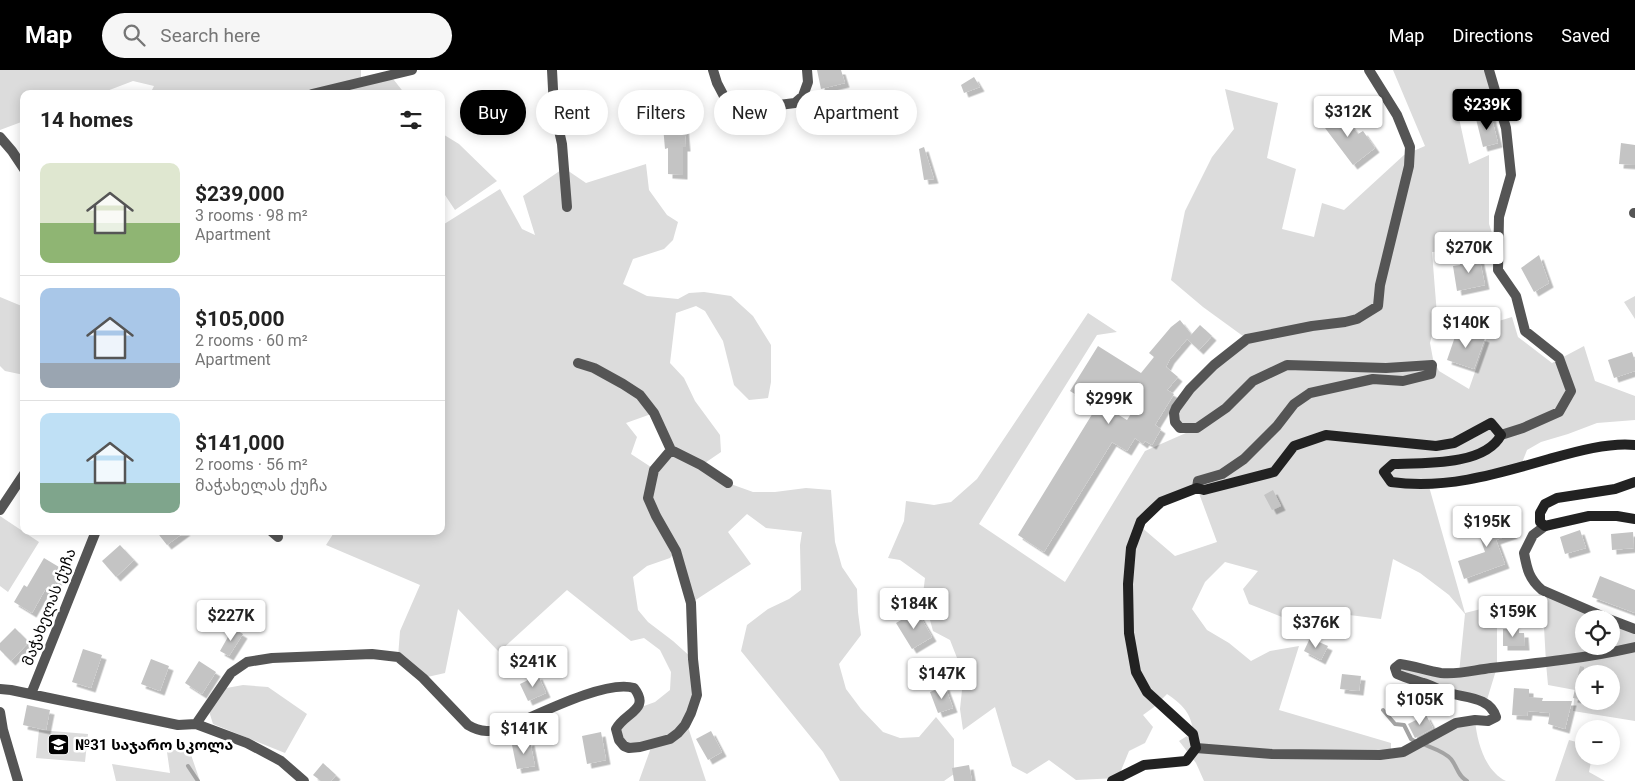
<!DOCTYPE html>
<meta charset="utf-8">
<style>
:root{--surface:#fff;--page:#f6f6f6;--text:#222;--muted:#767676;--line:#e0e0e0;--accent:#000}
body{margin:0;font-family:Roboto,"Noto Sans Georgian",sans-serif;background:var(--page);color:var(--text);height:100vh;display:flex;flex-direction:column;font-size:19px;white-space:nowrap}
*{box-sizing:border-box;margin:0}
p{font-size:16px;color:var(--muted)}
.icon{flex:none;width:28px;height:28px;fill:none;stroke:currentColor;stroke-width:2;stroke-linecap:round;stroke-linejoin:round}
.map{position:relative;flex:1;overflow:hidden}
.drawer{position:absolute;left:20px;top:20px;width:425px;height:445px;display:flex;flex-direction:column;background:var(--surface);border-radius:10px;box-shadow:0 2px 12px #0003}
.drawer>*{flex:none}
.hud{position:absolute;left:460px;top:20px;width:475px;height:45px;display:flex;gap:10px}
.fabs{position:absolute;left:1575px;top:540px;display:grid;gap:10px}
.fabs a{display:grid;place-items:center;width:45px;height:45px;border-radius:50%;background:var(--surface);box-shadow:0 2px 12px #0003;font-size:25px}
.price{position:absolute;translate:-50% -42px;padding:0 11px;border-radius:5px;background:#fff;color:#222;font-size:16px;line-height:32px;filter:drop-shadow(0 1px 2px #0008)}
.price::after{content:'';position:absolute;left:50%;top:30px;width:15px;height:11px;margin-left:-8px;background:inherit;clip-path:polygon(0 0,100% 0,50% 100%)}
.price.current{background:var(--accent);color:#fff}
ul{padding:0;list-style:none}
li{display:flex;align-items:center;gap:15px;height:125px;padding:0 20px}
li+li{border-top:1px solid var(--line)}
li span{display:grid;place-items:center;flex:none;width:140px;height:100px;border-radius:10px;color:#555}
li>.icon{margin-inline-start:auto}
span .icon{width:60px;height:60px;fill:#fffc;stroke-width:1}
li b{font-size:21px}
h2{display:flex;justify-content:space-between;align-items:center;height:60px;padding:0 20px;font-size:21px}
.pill{padding:0 18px;border-radius:22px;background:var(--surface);box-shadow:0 2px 12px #0003;font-size:18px;line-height:45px}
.pill.current{background:var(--accent);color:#fff}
header{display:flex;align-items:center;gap:30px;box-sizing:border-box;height:70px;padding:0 25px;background:var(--accent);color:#fff}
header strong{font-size:24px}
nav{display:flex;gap:28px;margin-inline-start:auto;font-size:18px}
.search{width:350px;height:45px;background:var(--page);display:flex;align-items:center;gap:12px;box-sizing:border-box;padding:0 18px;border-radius:28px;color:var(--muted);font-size:19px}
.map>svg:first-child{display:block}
.green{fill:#dcdcdc;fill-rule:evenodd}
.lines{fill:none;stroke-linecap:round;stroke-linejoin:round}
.stream{stroke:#a3a3a3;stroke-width:4}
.building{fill:#c4c4c4;filter:url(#shadow)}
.street{stroke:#555;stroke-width:10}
.secondary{stroke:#222;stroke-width:10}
.labels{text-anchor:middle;stroke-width:5;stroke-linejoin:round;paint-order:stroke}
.street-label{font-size:15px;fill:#000;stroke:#fff}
.poi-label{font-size:15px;font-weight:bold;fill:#000;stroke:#fff;text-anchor:start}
</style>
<header>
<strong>Map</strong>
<div class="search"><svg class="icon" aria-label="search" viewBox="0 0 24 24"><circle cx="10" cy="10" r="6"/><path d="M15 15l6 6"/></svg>Search here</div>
<nav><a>Map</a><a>Directions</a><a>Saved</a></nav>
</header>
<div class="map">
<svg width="1635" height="711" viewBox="0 0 1635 711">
<defs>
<filter id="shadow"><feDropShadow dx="4.5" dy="4.5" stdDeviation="0" flood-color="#0004"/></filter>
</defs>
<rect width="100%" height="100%" fill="#fff"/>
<path class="green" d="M0,0H361V12L390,5L405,24H150L154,16L133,11L99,24H24V51L0,60Z
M1393,0H1489L1496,26L1457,39L1469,94L1489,85V154L1497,178L1432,182L1437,245L1430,273L1433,289L1439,301L1469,319L1492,253L1512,247L1518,267L1552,293L1584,276L1595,311L1635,326V350L1597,353L1568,364L1541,372L1527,380L1520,398L1428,413L1465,543L1497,535V597L1486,633L1447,623L1395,598L1459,603L1465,544L1449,525L1420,503L1393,489L1381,549L1310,540L1282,547L1249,534L1243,519L1258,501L1225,492L1205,512L1192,539L1207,560L1229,573L1251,591L1270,581L1299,576L1279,640L1391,673V683L1475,650C1477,672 1485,701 1506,711H1204L1196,693L1179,671L1187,666L1196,676C1191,649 1192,641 1167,624L1154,637L1143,645L1153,657L1145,673L1129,681L1118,708L1076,710L1049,690L1027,704L1012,696L995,637L963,660L960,639L962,620L959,593L950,570L933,561L923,524L925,508L900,490L888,488L904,451L906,431L934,435L951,432L977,409L1088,243L1117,262L1097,265L979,454L1065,512L1145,381L1195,359L1180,358L1176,338L1247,269L1203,237L1171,210L1185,141L1212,87L1234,59L1225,19L1278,33L1267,88L1296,99L1282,159L1314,167L1322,133L1344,140L1404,85L1425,76ZM1197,418L1217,472L1175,486L1140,456L1165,428Z
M441,63L459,74L497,111L455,140L441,119Z
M646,94L649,120L667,145L678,152L673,170L664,179L633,189L623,214L647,226L678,229L689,223L704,222L731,226L753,246L771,275V312L768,328L749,330L734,315L723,271L705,241L696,236L676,243L670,293L684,308L695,331L720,365L721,382L702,395L728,413L753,422H775L806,418L831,420L835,472L842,497L857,519L858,542L861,565L839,594L846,619L861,639L883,662L900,668L919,667L936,647L954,669V704L944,711H840L823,682L741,581L747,555L768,539L789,529L801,520L800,475L802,462L766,458L747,444L728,462L751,494L691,533L676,481L670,488L647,496L633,507L638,540L648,552L673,571L693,589L699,613L688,657L706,711H639L653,672L637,675L624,671L620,661L625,652L636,645L644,636L655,632L670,620L671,602L660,580L644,568L631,571L567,520L499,582L458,539L445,603L423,608L398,587L400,561L420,515L326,475L335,461H441V156L500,119L522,159L535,165L523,126L564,98L586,113ZM654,343L670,380L654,399L631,384L637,367L626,353Z
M1635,226V249L1624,232Z
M0,227L24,237V305L5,301L0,296Z
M0,446L39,472L8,522L0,516Z
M1542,520L1609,549H1584V576H1611V550L1635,557V651L1573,641L1575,620L1548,615L1546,593ZM1584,604H1611V631H1584Z
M243,615L268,617L307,644L285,683L213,654L208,638L221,619Z
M39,660L88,664L85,692L36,688Z
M1569,670L1584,674V686H1592L1589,702L1605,711H1555Z
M188,676L200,711H116L112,694L170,703L167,682Z"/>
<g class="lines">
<path class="stream" d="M1383,640L1395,654L1404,655L1411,669L1416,672
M1423,674C1432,678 1444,681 1451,689C1458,698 1457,705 1467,711
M188,696L198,711"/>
</g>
<path class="building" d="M817,0H841L845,13L821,19Z
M974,7L980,17L964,23L961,15Z
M1340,41L1358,64L1363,61L1375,78L1353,95L1322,54Z
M1491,45L1498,73L1483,77L1476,49Z
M684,54L686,77H683V105L668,104V78L665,79L663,56Z
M1621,73L1635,75V95L1619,94Z
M924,77L934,109L924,110L919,79Z
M1539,185L1549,213L1534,222L1521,198Z
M1479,186L1485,215L1457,221L1453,196L1460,195L1459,190Z
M1180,250L1191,264L1190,266L1200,255L1212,266L1199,280L1187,269L1170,289L1166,297L1178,307L1167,320L1174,324L1155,355L1161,359L1152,375L1145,371L1143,374L1135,368L1127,381L1112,372L1044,482L1018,465L1099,333L1127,350L1138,333L1108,314L1094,336L1070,321L1098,276L1141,303L1154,287L1149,283L1171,257Z
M1458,258L1485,268L1474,299L1447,290Z
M1632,282L1635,291V301L1614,308L1608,290Z
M1273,420L1281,436L1272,440L1264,425Z
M1507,445L1513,464L1496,470L1505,494L1464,509L1458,491L1485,482L1476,456Z
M1580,460L1586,478L1565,484L1560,467Z
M156,461H186L167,475Z
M1633,462L1634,478L1612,480L1611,464Z
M120,475L134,490L116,507L102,491Z
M44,488L64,500L51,521L46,518L32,543L14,532L24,515L27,517Z
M1600,506L1635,520V543L1592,527Z
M917,541L932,567L912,579L896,553Z
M15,558L29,572L11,591L0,580V573Z
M233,558L243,564L229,586L220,581Z
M1503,559H1519V563H1524L1525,576H1503Z
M1310,568L1328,576L1321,590L1304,581Z
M83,579L102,585L91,618L72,612Z
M151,589L169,596L160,621L141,614Z
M199,591L216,602L202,624L185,613Z
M1580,596L1584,597V630L1573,628Z
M1342,604L1361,606L1359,621L1340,619Z
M538,605L546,623L528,631L520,614Z
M945,616L953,638L938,643L930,622Z
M1514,618L1529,619V627L1543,628L1542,631H1572L1565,659L1548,654L1550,643L1528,641L1527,646L1512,645Z
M27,635L50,640L46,660L23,655Z
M1426,645L1433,658L1415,668L1408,654Z
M711,661L722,682L708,690L696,669Z
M601,662L606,690L587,694L582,666Z
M530,671L535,696L517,699L512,675Z
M323,693L336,705L331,711H321L313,705Z
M969,695L972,711H954L952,698Z"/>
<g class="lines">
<path class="street" d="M552,0L554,38L562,74L567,137
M713,0L717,13L727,32L747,39L795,33L803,26L808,12L807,0
M1489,0L1506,58L1511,105L1499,147L1498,200L1516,226L1525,261L1559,288L1571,321L1559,342L1523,358L1501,365
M312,24L412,0
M0,67L12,81L24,99
M1634,143H1635
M578,293L594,298L623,314L640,325L654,343L671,380L701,395L728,413
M1197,418L1198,411L1222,404L1244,389L1277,356L1294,334L1310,323L1373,309L1403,311L1431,304L1432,295L1386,298L1287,295L1253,311L1226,338L1197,358H1180L1175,352L1174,343L1176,338L1190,319L1214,295L1247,269L1312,256L1345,252L1357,249L1378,236L1380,215L1409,96L1410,77L1397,45L1369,0
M0,440L24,404
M1545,456L1533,465L1524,483C1527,499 1529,509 1542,520L1609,549
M271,461L278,467
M1611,550L1635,559
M0,619L11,620L178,655L196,654L247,673L281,691L304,711
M31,624L96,461
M0,642L3,660L18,711
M196,654L231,603L247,592L272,588L372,584L398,587L423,608L468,655C481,663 492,662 506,658C535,646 606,609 634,618C651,640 625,642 616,659L619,670L624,676L629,678L640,677L670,669L678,663L685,655L691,643L697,625L693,589L691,533L676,481L656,446L648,428L654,400L671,380
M1196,678L1272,684L1380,685L1403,682L1456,653L1475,650L1488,651L1496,647C1490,627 1466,628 1449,623C1440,621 1432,615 1423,613C1414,610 1406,608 1397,604L1395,598L1400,594C1415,596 1427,601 1441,603C1458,605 1474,600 1491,598C1539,593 1587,588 1635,577"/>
<path class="secondary" d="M1635,412L1615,419L1557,428L1545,434L1540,443V452L1545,456L1589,446H1617L1635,449
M1112,711L1144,695L1186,691L1196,678L1193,664L1147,622L1136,602L1129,563L1128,514L1131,478L1141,451L1161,432L1197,418L1204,420L1274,402L1294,376L1326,365L1436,376L1454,373L1491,353L1501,365C1485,396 1423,393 1393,394L1384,402L1391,412C1445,420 1497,404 1549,389C1574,382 1609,372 1635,375"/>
</g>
<defs>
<symbol id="school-square" viewBox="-11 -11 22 22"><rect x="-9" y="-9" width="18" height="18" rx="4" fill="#000" stroke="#fff"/><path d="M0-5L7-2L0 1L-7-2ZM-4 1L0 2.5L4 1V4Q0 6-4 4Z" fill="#fff"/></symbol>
</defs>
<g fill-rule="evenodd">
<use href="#school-square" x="46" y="662" width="25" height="25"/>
</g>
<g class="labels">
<g class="street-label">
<text transform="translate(49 537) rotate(-69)" y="5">მაჭახელას ქუჩა</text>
</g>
<g class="poi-label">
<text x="75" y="680">№31 საჯარო სკოლა</text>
</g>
</g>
</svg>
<div class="fabs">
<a><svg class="icon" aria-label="locate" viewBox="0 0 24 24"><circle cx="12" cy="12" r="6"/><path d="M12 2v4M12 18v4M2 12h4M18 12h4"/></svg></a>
<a>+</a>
<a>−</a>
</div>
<b class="price current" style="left:1487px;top:61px">$239K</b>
<b class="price" style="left:1348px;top:68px">$312K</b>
<b class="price" style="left:1469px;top:204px">$270K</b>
<b class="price" style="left:1466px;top:279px">$140K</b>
<b class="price" style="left:1109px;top:355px">$299K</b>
<b class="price" style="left:1487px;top:478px">$195K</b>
<b class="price" style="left:914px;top:560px">$184K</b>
<b class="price" style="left:1513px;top:568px">$159K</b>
<b class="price" style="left:231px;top:572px">$227K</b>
<b class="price" style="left:1316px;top:579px">$376K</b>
<b class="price" style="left:533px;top:618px">$241K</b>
<b class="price" style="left:942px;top:630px">$147K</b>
<b class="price" style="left:1420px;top:656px">$105K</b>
<b class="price" style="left:524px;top:685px">$141K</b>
<div class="hud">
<a class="pill current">Buy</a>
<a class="pill">Rent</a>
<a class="pill">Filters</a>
<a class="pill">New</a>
<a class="pill">Apartment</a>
</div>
<section class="drawer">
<h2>14 homes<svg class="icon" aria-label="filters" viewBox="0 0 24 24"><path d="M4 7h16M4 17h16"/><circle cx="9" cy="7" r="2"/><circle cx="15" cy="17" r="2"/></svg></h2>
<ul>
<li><span style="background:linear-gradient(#dfe7d0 60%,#8fb573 0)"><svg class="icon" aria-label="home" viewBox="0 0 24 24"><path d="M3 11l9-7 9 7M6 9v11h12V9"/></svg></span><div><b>$239,000</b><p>3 rooms · 98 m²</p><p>Apartment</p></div></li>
<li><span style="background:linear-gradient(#a9c7e8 75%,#9aa5b1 0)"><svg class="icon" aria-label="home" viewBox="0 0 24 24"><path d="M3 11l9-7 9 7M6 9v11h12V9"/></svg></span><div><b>$105,000</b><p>2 rooms · 60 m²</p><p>Apartment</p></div></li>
<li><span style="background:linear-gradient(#bfe0f5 70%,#7fa58c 0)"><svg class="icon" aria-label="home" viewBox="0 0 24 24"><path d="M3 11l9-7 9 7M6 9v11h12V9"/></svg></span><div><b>$141,000</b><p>2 rooms · 56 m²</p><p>მაჭახელას ქუჩა</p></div></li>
</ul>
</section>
</div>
